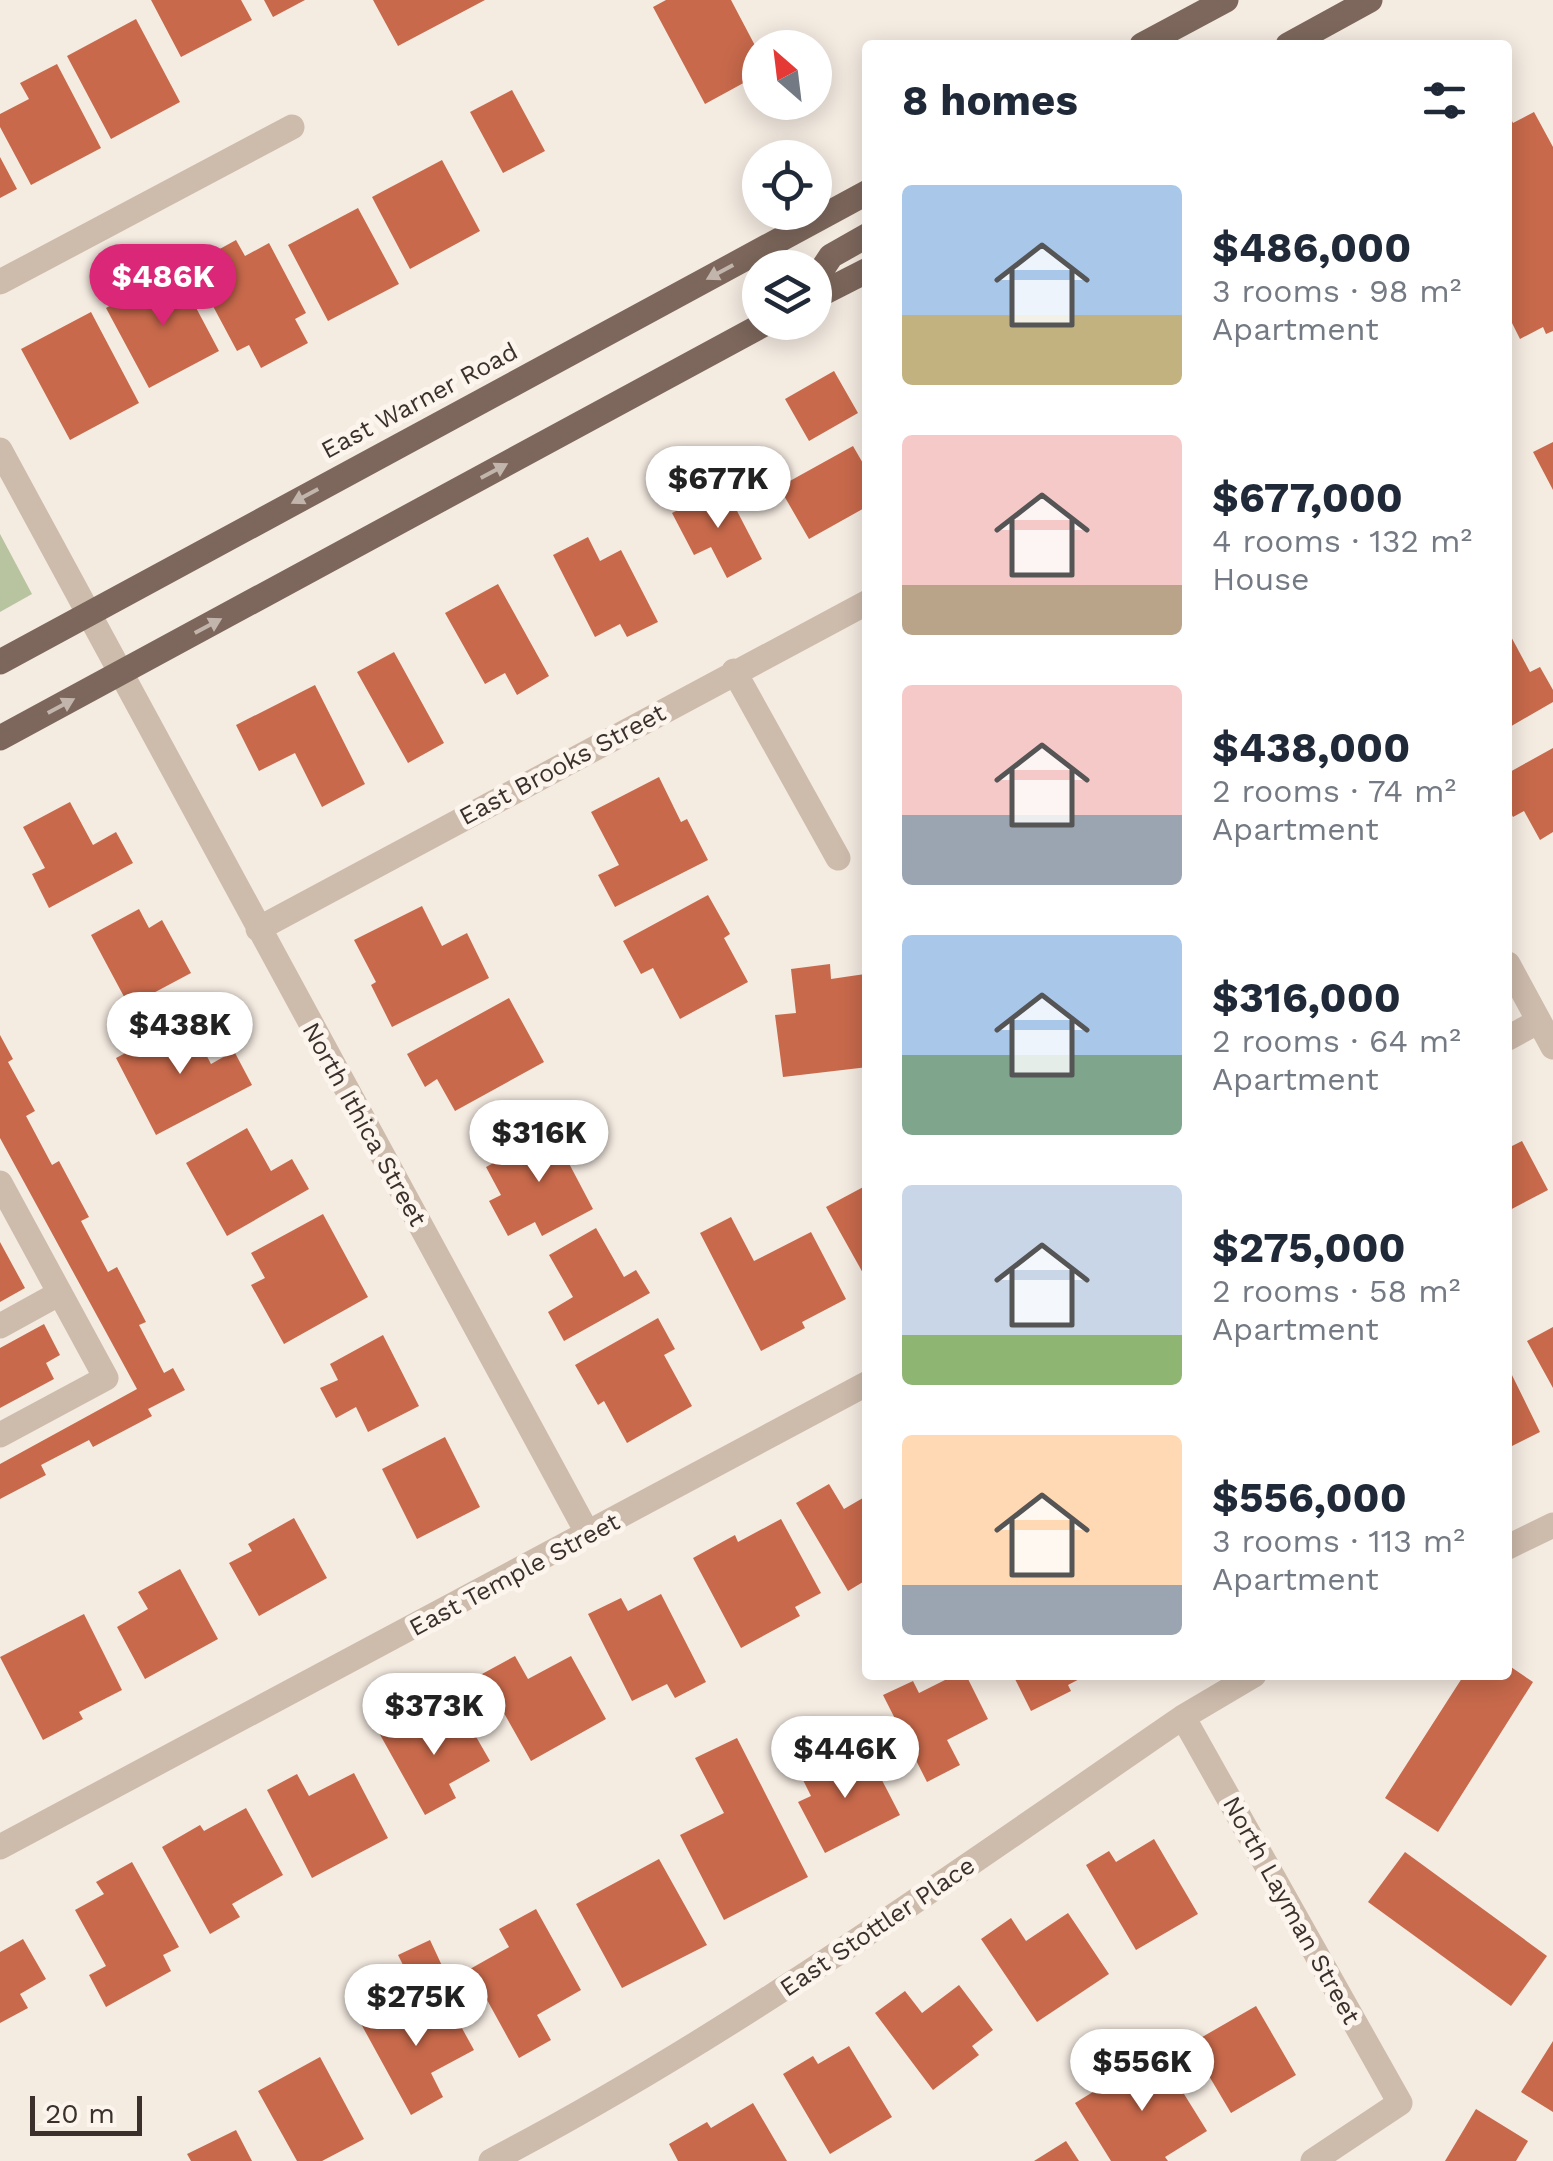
<!DOCTYPE html>
<meta charset="utf-8">
<style>
:root{--surface:#fff;--page:#f2f2f3;--text:#1f2937;--muted:#747a83;--accent:#db2777}
body{margin:0;font-family:"Work Sans",sans-serif;background:var(--page);color:var(--text);height:100vh;display:flex;flex-direction:column;font-size:38px;white-space:nowrap}
*{box-sizing:border-box;margin:0}
p{font-size:32px;color:var(--muted)}
.icon{flex:none;width:55px;height:55px;fill:none;stroke:currentColor;stroke-width:2;stroke-linecap:round;stroke-linejoin:round}
.map{position:relative;flex:1;overflow:hidden}
.panel{position:absolute;left:862px;top:40px;width:650px;height:1640px;display:flex;flex-direction:column;background:var(--surface);border-radius:10px;box-shadow:0 5px 25px #0003}
.panel>*{flex:none}
.needle{width:65px;rotate:332deg}
.buttons{position:absolute;left:742px;top:30px;display:grid;gap:20px}
.buttons a{display:grid;place-items:center;width:90px;height:90px;border-radius:50%;background:var(--surface);box-shadow:0 5px 25px #0003;font-size:50px}
.scale{position:absolute;left:30px;bottom:25px;width:112px;box-sizing:border-box;padding-left:10px;border:5px solid #3b302b;border-top:0;font-size:28px;line-height:35px;white-space:nowrap;color:#3b302b;-webkit-text-stroke:8px #fbf5ee;paint-order:stroke}
.price{position:absolute;translate:-50% -85px;padding:0 22px;border-radius:35px;background:#fff;color:#222;font-size:32px;line-height:65px;filter:drop-shadow(0 2px 5px #0008)}
.price::after{content:'';position:absolute;left:50%;top:60px;width:30px;height:22px;margin-left:-15px;background:inherit;clip-path:polygon(0 0,100% 0,50% 100%)}
.price.on{background:var(--accent);color:#fff}
ul{padding:0;list-style:none}
li{display:flex;align-items:center;gap:30px;height:250px;padding:0 40px}
li span{display:grid;place-items:center;flex:none;width:280px;height:200px;border-radius:10px;color:#555}
li>.icon{margin-inline-start:auto}
span .icon{width:120px;height:120px;fill:#fffc;stroke-width:1}
li b{font-size:42px}
h2{display:flex;justify-content:space-between;align-items:center;height:120px;padding:0 40px;font-size:42px}
.map>svg:first-child{display:block}
.green{fill:#b8c4a0}
.building{fill:#c8694b}
.lines{fill:none;stroke-linecap:round;stroke-linejoin:round}
.minor{stroke:#cdbbac;stroke-width:25}
.major{stroke:#7d675c;stroke-width:25}
.oneway{fill:#c2b5ac}
.labels{text-anchor:middle;stroke-width:10;stroke-linejoin:round;paint-order:stroke}
.street-label{font-size:25px;fill:#3b302b;stroke:#fbf5ee}
</style>
<div class="map">
<svg width="1553" height="2161" viewBox="0 0 1553 2161">
<rect width="100%" height="100%" fill="#f4ebe1"/>
<path class="green" d="M0,534L32,594L0,612Z"/>
<path class="building" d="M151,0H241L252,20L181,57Z
M264,0H305L273,17Z
M373,0H485L398,46Z
M666,0H731L760,55V74L705,104L653,7Z
M136,19L180,102L111,139L67,56Z
M57,64L101,148L31,185L0,127V114L29,99L20,83Z
M512,90L545,151L503,173L470,112Z
M1534,112L1553,147V331L1546,334L1543,327L1520,339L1508,315V119L1510,117L1513,123Z
M0,157L17,189L0,198Z
M442,160L480,231L410,269L372,197Z
M358,208L399,284L328,321L288,245Z
M236,240L245,256L269,243L306,313L295,319L308,343L261,368L249,345L237,351L191,265Z
M176,270L219,351L149,388L106,308Z
M91,312L139,403L70,440L21,349Z
M834,371L858,413L809,441L785,399Z
M1553,442V490L1533,452Z
M853,446L868,472V506L809,539L779,487Z
M724,486L762,559L727,578L711,547L694,555L672,513Z
M588,537L600,561L621,550L658,622L627,637L620,624L595,637L553,555Z
M498,584L549,676L517,695L505,673L485,684L445,613Z
M1508,631L1530,672L1540,667L1553,690V702L1508,728Z
M394,652L444,743L408,763L357,672Z
M315,685L365,784L322,807L295,753L259,771L236,725Z
M1553,748V832L1540,840L1524,811L1513,817L1508,808V773Z
M659,777L681,822L687,819L708,860L615,907L598,875L619,865L591,812Z
M70,802L93,845L116,832L133,863L49,908L32,874L45,868L23,827Z
M708,895L730,934L724,938L748,982L680,1019L653,968L641,974L623,941Z
M422,906L442,946L467,933L489,978L392,1027L371,985L376,982L354,940Z
M139,909L149,928L162,920L191,973L129,1006L91,935Z
M830,964L831,979L865,974L868,1067L783,1077L775,1015L796,1013L791,969Z
M509,998L544,1062L455,1111L437,1079L425,1087L407,1054Z
M188,1020L211,1064L234,1051L252,1085L156,1135L116,1058Z
M0,1035L13,1059L8,1062L35,1111L26,1116L52,1165L59,1161L89,1217L81,1221L108,1272L117,1267L146,1322L139,1325L164,1373L173,1368L185,1390L148,1409L152,1416L93,1447L89,1440L41,1465L46,1475L0,1499V1464L137,1389L0,1138Z
M565,1124L578,1147L564,1154L593,1209L542,1236L535,1222L508,1236L489,1201L501,1195L486,1167Z
M247,1128L271,1171L292,1159L309,1189L227,1236L186,1163Z
M1522,1141L1548,1190L1508,1211V1148Z
M868,1172V1282L826,1207L867,1185L862,1175Z
M323,1214L368,1297L284,1344L251,1285L265,1278L251,1253Z
M731,1217L754,1261L811,1232L846,1299L802,1322L805,1328L761,1351L700,1233Z
M596,1228L624,1277L636,1270L650,1293L564,1341L548,1312L573,1297L549,1255Z
M0,1242L25,1288L0,1302Z
M658,1318L675,1349L664,1355L692,1406L627,1443L604,1401L598,1405L575,1365Z
M44,1324L60,1355L46,1363L54,1379L0,1408V1348Z
M1553,1327V1388L1527,1341Z
M383,1335L419,1406L368,1432L356,1407L336,1418L320,1388L338,1380L330,1364Z
M1508,1367L1540,1432L1508,1448Z
M445,1437L480,1507L417,1539L382,1469Z
M829,1484L844,1509L868,1495V1579L848,1591L796,1503Z
M294,1518L327,1578L259,1616L229,1563L252,1551L248,1544Z
M781,1519L821,1593L795,1607L800,1616L741,1648L693,1558L735,1535L738,1542Z
M180,1569L218,1639L145,1679L117,1627L148,1609L138,1592Z
M661,1594L706,1682L675,1698L667,1684L632,1701L588,1614L621,1598L628,1611Z
M84,1614L122,1690L79,1712L83,1719L43,1740L0,1657Z
M515,1656L528,1679L571,1656L606,1719L531,1761L482,1674Z
M1508,1665L1533,1682L1438,1832L1385,1798L1464,1675H1508Z
M955,1675H966L988,1719L947,1740L960,1765L927,1782L883,1695L913,1681L919,1693Z
M1013,1675H1087L1068,1685L1071,1691L1031,1711Z
M409,1714L422,1737L463,1714L490,1761L449,1784L456,1798L425,1815L378,1731Z
M737,1738L808,1877L724,1920L680,1835L724,1813L695,1758Z
M845,1751L854,1768L871,1759L900,1815L825,1853L798,1802L811,1796L800,1774Z
M354,1773L388,1838L312,1878L267,1790L297,1774L309,1796Z
M246,1808L283,1875L232,1904L240,1917L210,1934L162,1847L200,1825L204,1831Z
M1154,1839L1198,1914L1136,1950L1086,1865L1109,1851L1116,1862Z
M1405,1852L1547,1956L1511,2006L1368,1902Z
M659,1859L707,1945L622,1988L576,1904Z
M132,1862L179,1947L163,1955L171,1971L106,2007L89,1975L106,1966L75,1910L104,1894L96,1882Z
M536,1909L581,1990L537,2015L551,2040L519,2058L470,1969L509,1947L499,1929Z
M1068,1913L1109,1974L1037,2022L981,1939L1011,1918L1026,1941Z
M23,1939L46,1979L20,1994L28,2008L0,2023V1952Z
M430,1940L444,1970L413,1985L398,1955Z
M959,1985L993,2030L972,2046L979,2055L933,2090L875,2013L905,1991L922,2013Z
M401,1999L412,2020L447,2001L474,2050L431,2073L443,2097L411,2115L360,2022Z
M1256,2006L1296,2075L1231,2113L1190,2044Z
M1553,2041V2112L1521,2092Z
M849,2046L892,2117L830,2154L783,2074L813,2056L818,2064Z
M1158,2052L1207,2131L1165,2157L1168,2161H1111L1075,2103Z
M320,2057L364,2139L322,2161H297L258,2091Z
M753,2103L787,2161H678L669,2144L707,2122L711,2128Z
M1476,2109L1528,2141L1516,2161H1445Z
M236,2130L252,2161H191L187,2154Z
M1066,2141L1079,2161H1034Z"/>
<g class="lines">
<path class="minor" d="M0,282L292,127
M0,450L588,1534
M734,671L838,858
M258,929L868,602
M1508,964L1553,1047
M1508,1038L1539,1021
M0,1183L106,1378L0,1435
M0,1326L60,1293
M1508,1547L1553,1525
M1183,1717L1400,2103L1313,2161
M0,1847L868,1383
M491,2161C734,2034 957,1872 1183,1717L1254,1675"/>
<path class="major" d="M1142,45L1226,0
M1288,45L1370,0
M815,280L831,256L868,235
M815,297L868,270
M0,662L868,192
M0,738L768,322"/>
</g>
<defs><path id="oneway-solid" d="M-6-.8H1V-3.2L6.5 0L1 3.2V.8H-6Z" transform="scale(2.5)"/></defs>
<g class="oneway">
<use href="#oneway-solid" transform="translate(720 272) rotate(152)"/>
<use href="#oneway-solid" transform="translate(494 471) rotate(-28)"/>
<use href="#oneway-solid" transform="translate(305 496) rotate(152)"/>
<use href="#oneway-solid" transform="translate(208 626) rotate(-28)"/>
<use href="#oneway-solid" transform="translate(61 706) rotate(-28)"/>
</g>
<g class="labels">
<g class="street-label">
<text transform="translate(419 400) rotate(-28)" y="9">East Warner Road</text>
<text transform="translate(562 764) rotate(-28)" y="9">East Brooks Street</text>
<text transform="translate(365 1124) rotate(61)" y="9">North Ithica Street</text>
<text transform="translate(514 1574) rotate(-28)" y="9">East Temple Street</text>
<text transform="translate(1292 1910) rotate(61)" y="9">North Layman Street</text>
<text transform="translate(877 1926) rotate(-34)" y="9">East Stottler Place</text>
</g>
</g>
</svg>
<div class="buttons">
<a><svg class="needle" viewBox="-14 -14 28 28"><path d="M0-13l5 13h-10z" fill="#e53935"/><path d="M0 13l5-13h-10z" fill="#747a83"/></svg></a>
<a><svg class="icon" aria-label="locate" viewBox="0 0 24 24"><circle cx="12" cy="12" r="6"/><path d="M12 2v4M12 18v4M2 12h4M18 12h4"/></svg></a>
<a><svg class="icon" aria-label="layers" viewBox="0 0 24 24"><path d="M12 4l9 5-9 5-9-5zM3 14l9 5 9-5"/></svg></a>
</div>
<div class="scale">20 m</div>
<b class="price on" style="left:163px;top:329px">$486K</b>
<b class="price" style="left:718px;top:531px">$677K</b>
<b class="price" style="left:180px;top:1077px">$438K</b>
<b class="price" style="left:539px;top:1185px">$316K</b>
<b class="price" style="left:434px;top:1758px">$373K</b>
<b class="price" style="left:845px;top:1801px">$446K</b>
<b class="price" style="left:416px;top:2049px">$275K</b>
<b class="price" style="left:1142px;top:2114px">$556K</b>
<section class="panel">
<h2>8 homes<svg class="icon" aria-label="filters" viewBox="0 0 24 24"><path d="M4 7h16M4 17h16"/><circle cx="9" cy="7" r="2"/><circle cx="15" cy="17" r="2"/></svg></h2>
<ul>
<li><span style="background:linear-gradient(#a9c7e8 65%,#c2b280 0)"><svg class="icon" aria-label="home" viewBox="0 0 24 24"><path d="M3 11l9-7 9 7M6 9v11h12V9"/></svg></span><div><b>$486,000</b><p>3 rooms · 98 m²</p><p>Apartment</p></div></li>
<li><span style="background:linear-gradient(#f6c9c9 75%,#b9a48a 0)"><svg class="icon" aria-label="home" viewBox="0 0 24 24"><path d="M3 11l9-7 9 7M6 9v11h12V9"/></svg></span><div><b>$677,000</b><p>4 rooms · 132 m²</p><p>House</p></div></li>
<li><span style="background:linear-gradient(#f6c9c9 65%,#9aa5b1 0)"><svg class="icon" aria-label="home" viewBox="0 0 24 24"><path d="M3 11l9-7 9 7M6 9v11h12V9"/></svg></span><div><b>$438,000</b><p>2 rooms · 74 m²</p><p>Apartment</p></div></li>
<li><span style="background:linear-gradient(#a9c7e8 60%,#7fa58c 0)"><svg class="icon" aria-label="home" viewBox="0 0 24 24"><path d="M3 11l9-7 9 7M6 9v11h12V9"/></svg></span><div><b>$316,000</b><p>2 rooms · 64 m²</p><p>Apartment</p></div></li>
<li><span style="background:linear-gradient(#c9d6e8 75%,#8fb573 0)"><svg class="icon" aria-label="home" viewBox="0 0 24 24"><path d="M3 11l9-7 9 7M6 9v11h12V9"/></svg></span><div><b>$275,000</b><p>2 rooms · 58 m²</p><p>Apartment</p></div></li>
<li><span style="background:linear-gradient(#ffd9b3 75%,#9aa5b1 0)"><svg class="icon" aria-label="home" viewBox="0 0 24 24"><path d="M3 11l9-7 9 7M6 9v11h12V9"/></svg></span><div><b>$556,000</b><p>3 rooms · 113 m²</p><p>Apartment</p></div></li>
</ul>
</section>
</div>
